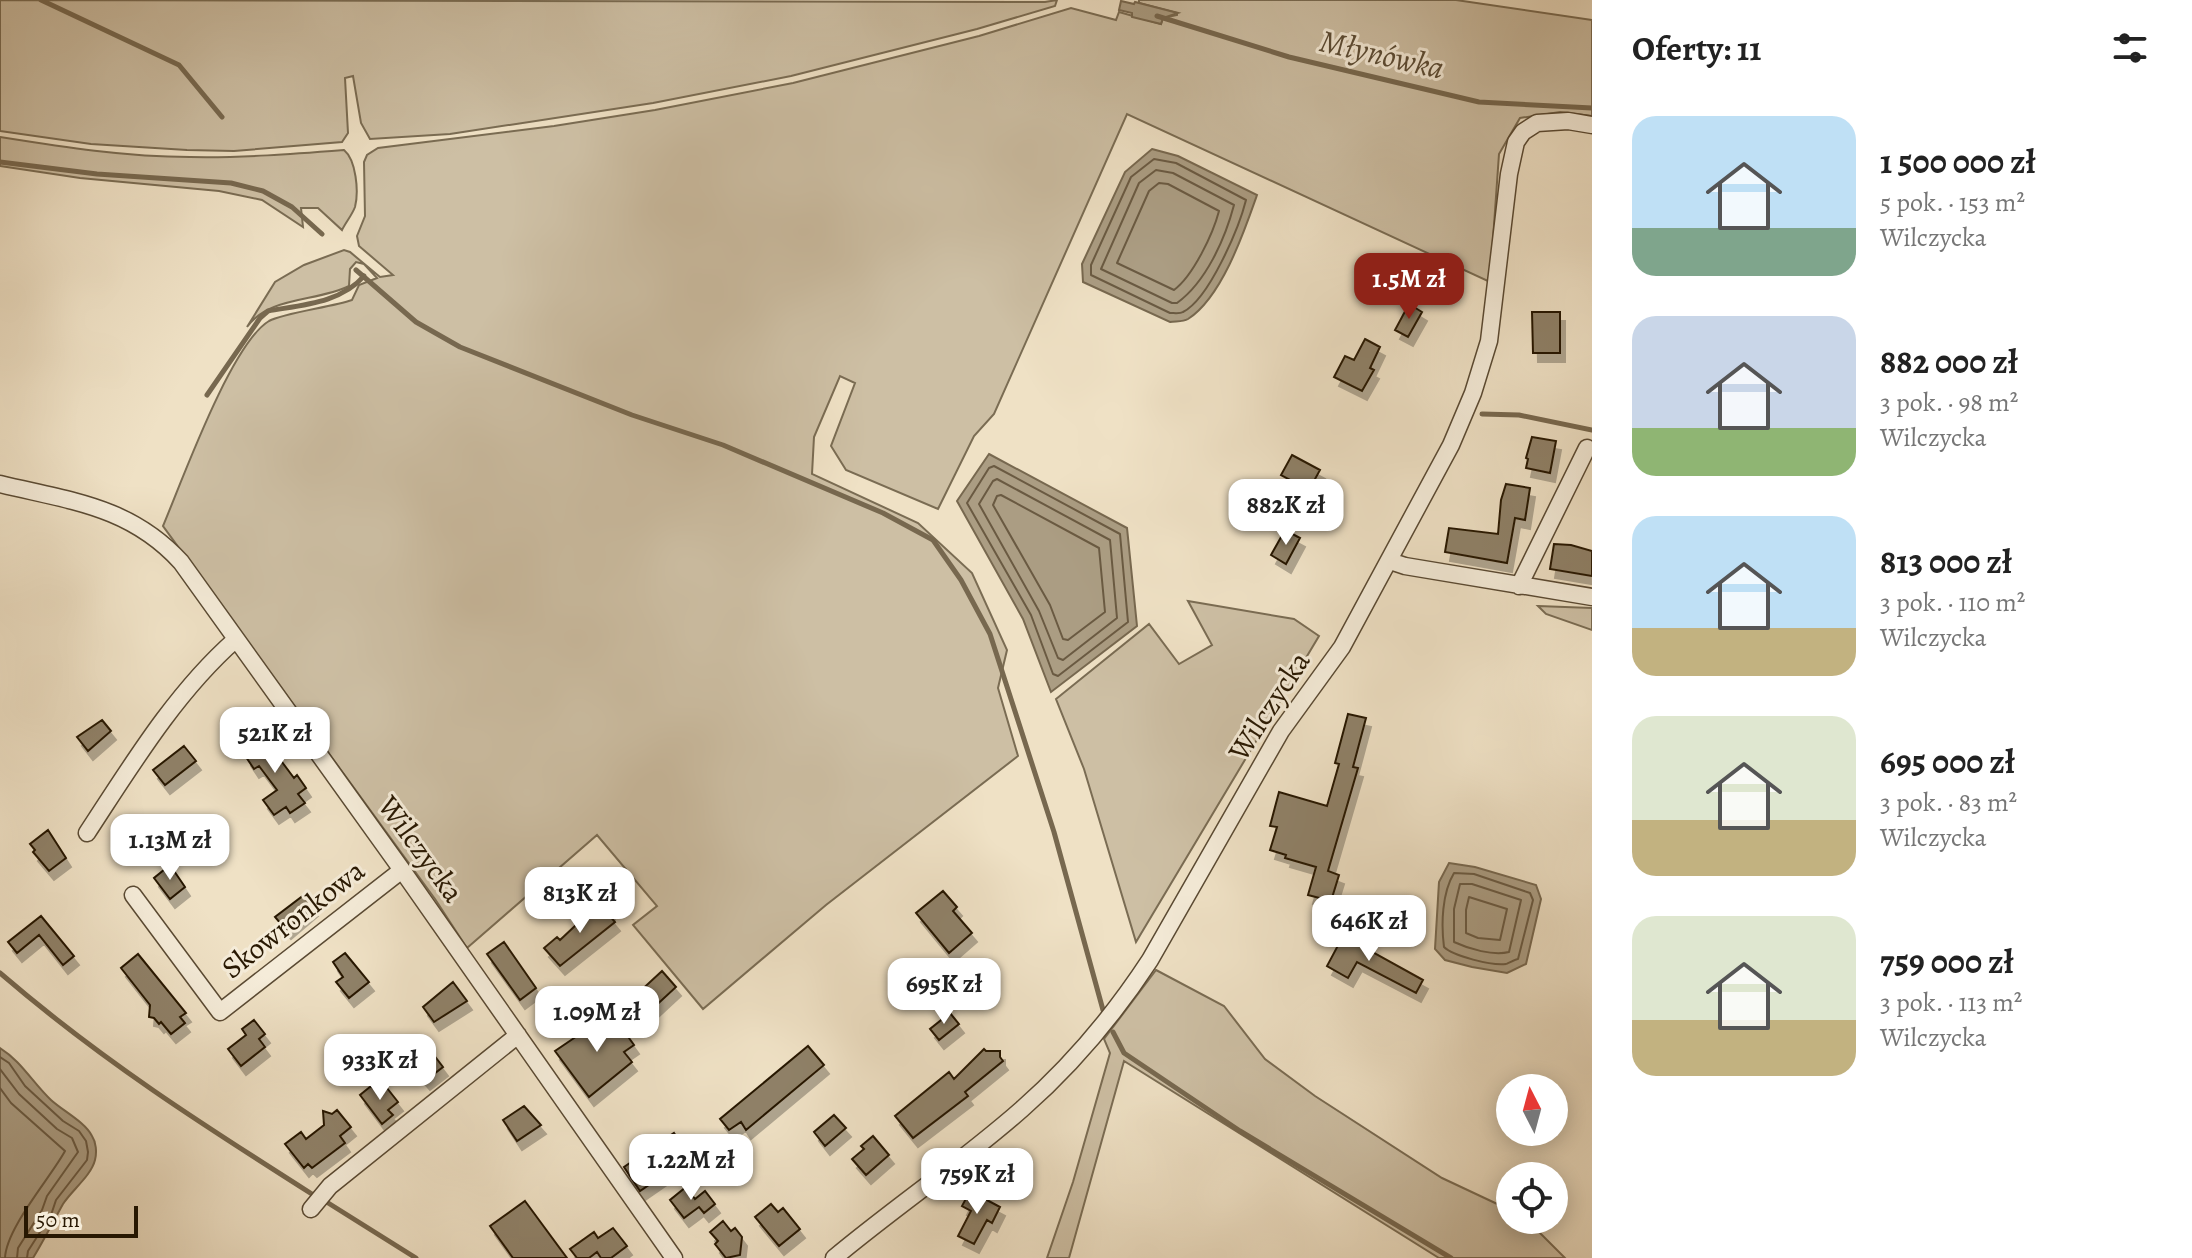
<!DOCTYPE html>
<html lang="pl">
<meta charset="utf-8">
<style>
:root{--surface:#fff;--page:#f2f2f2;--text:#222;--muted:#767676;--accent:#8f2418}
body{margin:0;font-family:Alegreya,serif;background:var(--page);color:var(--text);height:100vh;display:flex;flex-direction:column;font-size:30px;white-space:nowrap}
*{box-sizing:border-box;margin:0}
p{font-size:26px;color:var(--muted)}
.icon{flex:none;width:44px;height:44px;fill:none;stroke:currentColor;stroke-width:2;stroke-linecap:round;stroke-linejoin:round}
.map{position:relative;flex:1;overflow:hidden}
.sheet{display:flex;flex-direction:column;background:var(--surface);width:600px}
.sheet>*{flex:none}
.needle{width:52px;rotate:354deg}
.controls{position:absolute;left:1496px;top:1074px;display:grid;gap:16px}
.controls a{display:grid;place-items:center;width:72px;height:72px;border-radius:50%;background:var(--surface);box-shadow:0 4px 20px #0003;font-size:40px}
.scale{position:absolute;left:24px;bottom:20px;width:114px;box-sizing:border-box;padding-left:8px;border:4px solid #281802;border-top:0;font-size:22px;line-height:28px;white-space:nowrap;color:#281802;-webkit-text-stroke:6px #f5ecd9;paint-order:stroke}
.price{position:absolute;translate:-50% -68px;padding:0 18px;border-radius:16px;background:#fff;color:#222;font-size:26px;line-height:52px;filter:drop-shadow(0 2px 4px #0008)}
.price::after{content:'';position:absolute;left:50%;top:48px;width:24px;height:18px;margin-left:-12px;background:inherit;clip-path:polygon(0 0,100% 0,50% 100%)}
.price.on{background:var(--accent);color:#fff}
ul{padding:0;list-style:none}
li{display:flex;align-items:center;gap:24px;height:200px;padding:0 40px}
li span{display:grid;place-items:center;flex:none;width:224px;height:160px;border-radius:24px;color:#555}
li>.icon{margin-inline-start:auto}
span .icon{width:96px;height:96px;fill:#fffc;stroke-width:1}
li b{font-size:34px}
h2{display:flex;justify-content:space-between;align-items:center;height:96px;padding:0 40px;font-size:34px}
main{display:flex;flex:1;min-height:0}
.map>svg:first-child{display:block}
.green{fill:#cdbfa4;stroke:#7a6c53;stroke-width:2}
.water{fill:#ab9d83;stroke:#77684f;stroke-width:2}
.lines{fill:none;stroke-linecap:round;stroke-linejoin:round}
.shore{stroke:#6a5a42;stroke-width:2}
.stream{stroke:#77684f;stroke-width:5}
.building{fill:#8f8167;stroke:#281802;stroke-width:2;filter:url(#shadow)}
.minor-casing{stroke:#5a4a33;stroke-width:19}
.minor{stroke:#f5ecd9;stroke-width:16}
.labels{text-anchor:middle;stroke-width:6;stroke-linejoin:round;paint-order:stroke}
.street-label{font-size:30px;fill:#281802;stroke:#f5ecd9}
.water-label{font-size:32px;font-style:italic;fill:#5c4d36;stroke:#f5ecd9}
</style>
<main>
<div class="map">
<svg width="1592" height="1258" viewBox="0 0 1592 1258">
<defs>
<filter id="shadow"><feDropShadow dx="5" dy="9" stdDeviation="0" flood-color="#0004"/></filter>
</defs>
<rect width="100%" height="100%" fill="#efe1c5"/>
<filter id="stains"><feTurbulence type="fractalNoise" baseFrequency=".0025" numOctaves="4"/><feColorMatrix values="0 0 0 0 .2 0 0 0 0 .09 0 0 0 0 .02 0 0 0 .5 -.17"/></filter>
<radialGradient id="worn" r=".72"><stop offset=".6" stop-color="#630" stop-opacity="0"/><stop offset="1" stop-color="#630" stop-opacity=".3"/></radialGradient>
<path class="green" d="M0,0L1045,2L1057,0L1055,6L977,29L791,76L653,103L450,134L370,139L361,123L353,76L345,78L348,133L342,142L234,151L187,150L91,144L0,131Z
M1139,0H1456L1592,20V116L1560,112L1520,118L1499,154L1490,282L1127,114L994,414L974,436L938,509L846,470L831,446L855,383L840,376L814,437L812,474L918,523L972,573L1007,650L998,688L1018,756L826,905L703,1009L633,925L657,906L597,835L467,948L435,899L163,526C182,481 231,344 269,321C284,313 332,307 352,300L359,285L377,278L364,264L356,262L350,269L349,286C317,302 269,296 247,327L275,282L304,265L344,250L350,252L380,277L393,275L359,246L357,236L365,216L364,162L367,155L378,148L554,126L655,110L793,83L979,36L1071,8L1116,20L1119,12L1161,24L1163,18L1177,15V13L1139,3Z
M0,137C63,147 126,157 190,157C242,158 293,154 344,150C356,160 359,191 355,207C352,215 346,222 342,230L318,208H301L303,227L262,200L219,191L80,178L0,166Z
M1188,601L1294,619L1319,636L1136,942L1084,769L1056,699L1149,624L1179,664L1212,645Z
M1538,606L1592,608V630L1546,614Z
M1156,970L1224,1006L1265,1059L1315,1096L1442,1178L1510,1210V1220H1527L1565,1258H1439L1124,1061L1069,1258H1047L1073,1182L1110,1053L1104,1039Z"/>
<path class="water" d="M1121,1L1134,4L1135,2L1178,13L1163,18L1161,24L1132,17V13L1119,10Z
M1152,149L1178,156L1257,195C1244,232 1222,297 1188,319C1183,322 1176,321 1170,322L1083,282L1082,264L1125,172Z
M989,454L1127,528L1137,626L1051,692L1023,619L957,501Z
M1449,863L1475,867L1536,885L1541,899L1526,964L1507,973L1472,967L1445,960L1435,949L1439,882Z
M0,1048C21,1061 33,1083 51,1100C63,1111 85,1122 92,1136C96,1142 97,1152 95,1160C91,1176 72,1190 63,1204C53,1222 44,1240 33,1258H0Z"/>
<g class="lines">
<path class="shore" d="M1154,159L1176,163L1246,200C1239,228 1209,299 1183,312C1180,314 1174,313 1170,313L1091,275V265L1131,177Z
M1156,170L1173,173L1234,205C1225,239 1206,282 1177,303H1172L1101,269L1139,183Z
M1159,183L1168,184L1219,211C1213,234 1193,276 1174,290L1117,263L1149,191Z
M994,466L1120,534L1128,622L1058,676L1053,674L1031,615L967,503L989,468Z
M997,479L1110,540L1117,618L1063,660L1058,658L1039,611L979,504L993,481Z
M1001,495L1099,548L1105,612L1068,640L1063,639L1050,605L993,505L997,496Z
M1454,873L1474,874L1530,893L1533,900L1518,959C1516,959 1507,964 1506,964C1492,966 1453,956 1444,947C1441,924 1442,893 1454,873Z
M1460,884H1472L1521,900L1509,952C1493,956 1469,949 1454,942V909Z
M1469,897L1507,909L1500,940L1478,938L1466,933V910Z
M0,1057L9,1063L25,1086L63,1121L79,1131L86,1141L88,1152L87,1160L56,1200L51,1215L28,1251L27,1258
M0,1069L19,1094L57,1129L72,1138L78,1152L47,1196L42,1210L18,1248L17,1258
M0,1088L11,1103L65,1151C51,1177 6,1228 5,1258"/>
<path class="stream" d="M41,0L179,65L222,117
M1157,16L1289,57L1479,102L1592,108
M0,162L97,174L231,183L263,191L292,207L322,234
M356,270L416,322L460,347L632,415L723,445L883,513L933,540L961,580L990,634L1054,832L1103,1010
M207,395L260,318L268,311C301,305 341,303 364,276
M1482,414L1519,415L1592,430
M0,973C101,1060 203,1125 315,1196
M1113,1032L1124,1053L1240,1131L1451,1258
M325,1201L416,1258"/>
</g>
<path class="building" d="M1409,304L1422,312L1408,337L1395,330Z
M1532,312H1560V353H1533Z
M1365,339L1380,347L1370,368L1374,370L1362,391L1334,377L1345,356L1354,360Z
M1532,437L1556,441L1550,473L1526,468L1528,459L1526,458Z
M1292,455L1320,470L1309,490L1305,488L1293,510L1278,501L1290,480L1281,475Z
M1506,484L1530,488L1525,520L1515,518L1507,563L1445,552L1449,528L1498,534L1501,500Z
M1285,530L1300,538L1286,564L1271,555Z
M1554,544L1571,545L1592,551V576L1550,569Z
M1348,714L1366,718L1353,767L1358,768L1328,871L1339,875L1331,901L1308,895L1316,867L1285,858L1286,855L1270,850L1277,827L1270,826L1279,792L1327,806L1339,764L1335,763Z
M102,720L111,731L88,751L77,737Z
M258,730L294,778L297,775L306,788L298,794L305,803L290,813L286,807L274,815L263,800L277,790L259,766L254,769L246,757L250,754L242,742Z
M184,746L196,761L165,785L153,770Z
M48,830L66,858L49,871L33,852L35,850L30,844Z
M170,865L185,887L170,899L154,878Z
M943,891L957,907L953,911L972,933L949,953L916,913Z
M304,895L313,907L286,930L275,917Z
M611,902L609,915L615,922L560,966L544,948L557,937L560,940L594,908L598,913Z
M41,916L74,956L63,965L39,935L17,953L8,942Z
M1354,935L1368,943L1365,948L1423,980L1416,993L1357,962L1348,978L1327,966L1343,936L1351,940Z
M504,942L536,988L520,1000L487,954Z
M345,953L369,982L349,998L336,982L343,977L333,962Z
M138,954L186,1013L180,1017L185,1023L171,1034L161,1022L159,1024L154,1018L149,1017L150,1005L121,968Z
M662,971L676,987L650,1011L636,995Z
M453,982L467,1001L434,1022L423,1007Z
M611,1013L634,1045L624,1052L632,1062L589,1097L555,1051Z
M950,1013L959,1024L939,1040L930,1029Z
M254,1020L265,1034L259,1039L265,1047L241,1066L228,1049L246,1035L242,1029Z
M808,1046L824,1065L746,1130L741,1122L729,1130L720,1119Z
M984,1049L986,1051H1000V1057L1003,1061L965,1092L968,1096L913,1138L895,1116L949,1072L954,1079Z
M430,1050L443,1067L425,1081L411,1065Z
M383,1083L398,1102L388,1110L393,1115L382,1124L360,1095L371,1086L374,1089Z
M524,1106L541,1125L517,1141L503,1120Z
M337,1110L351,1127L340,1136L345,1143L312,1168L308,1164L304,1168L285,1144L301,1132L306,1139L324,1125L323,1111L332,1114Z
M834,1115L846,1128L825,1146L814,1132Z
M674,1133L684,1147L666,1159L672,1169L640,1191L624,1167Z
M873,1136L889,1155L866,1175L852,1159L864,1149L861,1146Z
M686,1187L695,1199L705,1191L715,1204L704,1213L699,1207L684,1218L670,1200Z
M970,1191L1000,1207L992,1223L987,1220L974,1244L958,1236L971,1211L962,1206Z
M525,1201L567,1258H513L490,1226Z
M771,1204L778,1212L783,1208L800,1229L779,1246L755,1217Z
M723,1221L731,1231L735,1228L742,1237L740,1255L726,1258L715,1244L718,1241L710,1232Z
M613,1228L627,1246L611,1258H601L597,1252L589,1258H577L570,1249L594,1232L598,1238Z"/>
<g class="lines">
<defs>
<path id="minor" d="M0,484C70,501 130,506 181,562L402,870L674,1258
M1390,561L1405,566L1592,597
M1519,586L1587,448
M87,833C131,766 175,693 235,640
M133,895L220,1012L402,870
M311,1209L330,1186L518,1035
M834,1258C895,1207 962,1162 1022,1109C1071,1066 1114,1015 1150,960L1281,731L1342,647L1451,445L1473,393L1489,341L1509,174L1516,142L1523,132L1537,123L1568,121L1592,125"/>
</defs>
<use href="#minor" class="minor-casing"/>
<use href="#minor" class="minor"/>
</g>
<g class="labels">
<g class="street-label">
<text transform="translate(1269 706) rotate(-57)" y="10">Wilczycka</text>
<text transform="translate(421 849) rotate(54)" y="10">Wilczycka</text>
<text transform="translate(293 919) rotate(-38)" y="10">Skowronkowa</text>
</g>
<g class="water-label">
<text transform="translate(1382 54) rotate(13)" y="11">Młynówka</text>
</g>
</g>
<rect width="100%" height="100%" filter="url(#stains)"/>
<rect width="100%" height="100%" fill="url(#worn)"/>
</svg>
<div class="controls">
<a><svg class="needle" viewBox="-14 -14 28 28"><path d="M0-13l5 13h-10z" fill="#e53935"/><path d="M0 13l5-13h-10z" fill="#767676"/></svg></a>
<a><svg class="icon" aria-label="locate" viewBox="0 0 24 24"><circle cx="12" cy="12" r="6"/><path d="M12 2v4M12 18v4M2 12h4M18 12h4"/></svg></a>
</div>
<div class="scale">50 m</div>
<b class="price on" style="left:1409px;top:321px">1.5M zł</b>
<b class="price" style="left:1286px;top:547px">882K zł</b>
<b class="price" style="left:275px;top:775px">521K zł</b>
<b class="price" style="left:170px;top:882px">1.13M zł</b>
<b class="price" style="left:580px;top:935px">813K zł</b>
<b class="price" style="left:1369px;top:963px">646K zł</b>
<b class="price" style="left:944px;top:1026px">695K zł</b>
<b class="price" style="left:597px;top:1054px">1.09M zł</b>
<b class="price" style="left:380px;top:1102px">933K zł</b>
<b class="price" style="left:691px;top:1202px">1.22M zł</b>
<b class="price" style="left:977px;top:1216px">759K zł</b>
</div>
<section class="sheet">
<h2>Oferty: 11<svg class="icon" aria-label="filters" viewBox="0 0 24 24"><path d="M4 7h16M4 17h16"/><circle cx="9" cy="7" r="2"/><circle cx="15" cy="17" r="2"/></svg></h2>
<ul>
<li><span style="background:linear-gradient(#bfe0f5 70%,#7fa58c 0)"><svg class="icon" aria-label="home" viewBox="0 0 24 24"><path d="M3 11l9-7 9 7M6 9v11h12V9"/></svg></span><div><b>1 500 000 zł</b><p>5 pok. · 153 m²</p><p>Wilczycka</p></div></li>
<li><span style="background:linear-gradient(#c9d6e8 70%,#8fb573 0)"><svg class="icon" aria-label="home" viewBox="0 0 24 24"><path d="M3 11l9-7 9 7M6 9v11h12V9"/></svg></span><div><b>882 000 zł</b><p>3 pok. · 98 m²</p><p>Wilczycka</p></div></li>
<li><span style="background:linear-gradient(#bfe0f5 70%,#c2b280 0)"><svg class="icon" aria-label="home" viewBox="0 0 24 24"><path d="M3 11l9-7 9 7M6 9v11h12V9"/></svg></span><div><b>813 000 zł</b><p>3 pok. · 110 m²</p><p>Wilczycka</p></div></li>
<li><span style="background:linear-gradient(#dfe7d0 65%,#c2b280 0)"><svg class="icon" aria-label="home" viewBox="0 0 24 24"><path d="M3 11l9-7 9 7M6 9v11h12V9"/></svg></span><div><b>695 000 zł</b><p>3 pok. · 83 m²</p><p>Wilczycka</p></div></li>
<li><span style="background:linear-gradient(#dfe7d0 65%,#c2b280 0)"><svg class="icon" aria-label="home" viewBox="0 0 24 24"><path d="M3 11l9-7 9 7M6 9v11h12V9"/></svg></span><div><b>759 000 zł</b><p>3 pok. · 113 m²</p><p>Wilczycka</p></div></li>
</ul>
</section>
</main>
